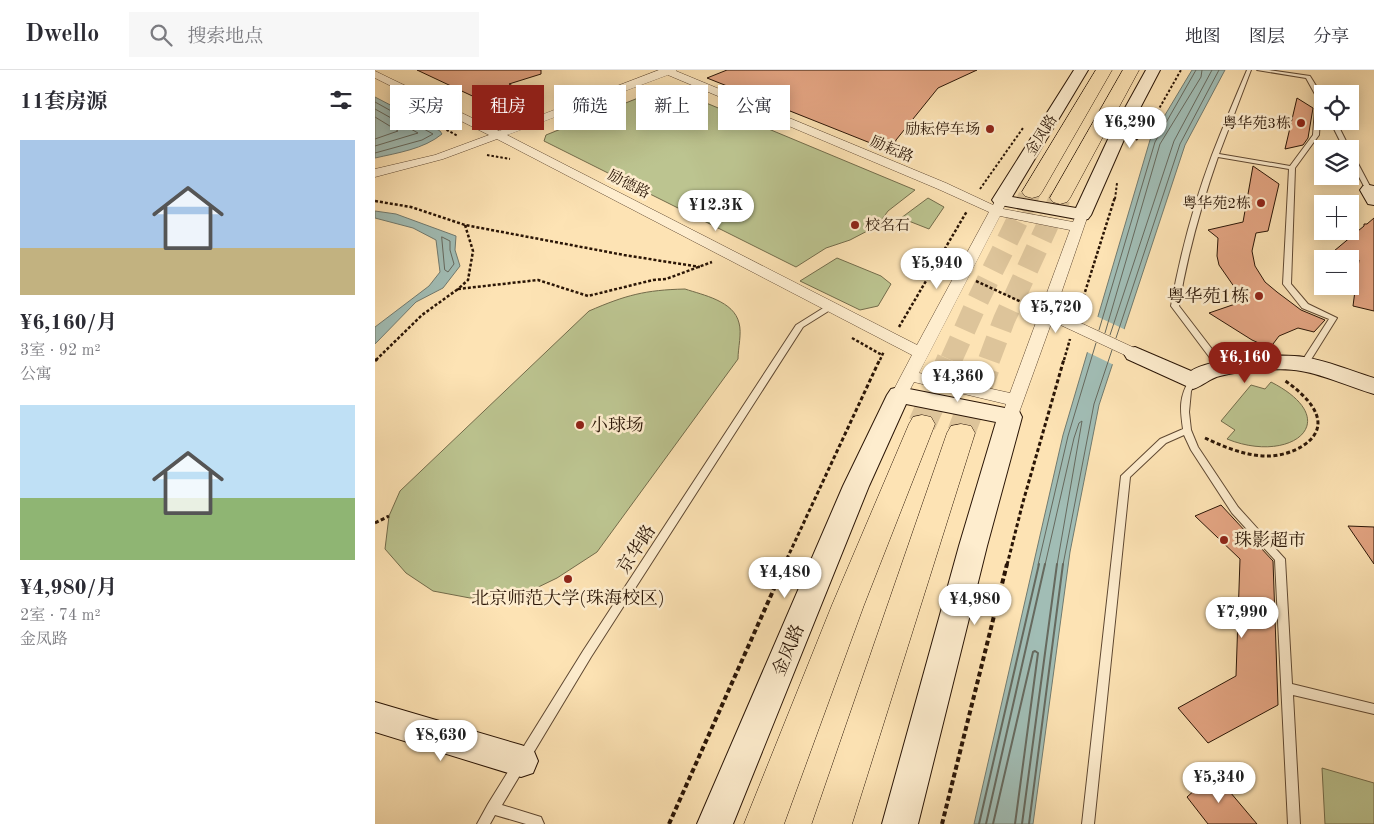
<!DOCTYPE html>
<html lang="zh">
<meta charset="utf-8">
<style>
:root{--surface:#fff;--page:#f7f7f7;--text:#2b2b33;--muted:#7c7c81;--line:#e1e1e2;--accent:#8f2418}
body{margin:0;font-family:"Old Standard TT","Noto Serif SC",serif;background:var(--page);color:var(--text);height:100vh;display:flex;flex-direction:column;font-size:19px;white-space:nowrap}
*{box-sizing:border-box;margin:0}
p{font-size:16px;color:var(--muted)}
.icon{flex:none;width:28px;height:28px;fill:none;stroke:currentColor;stroke-width:2;stroke-linecap:round;stroke-linejoin:round}
.map{position:relative;flex:1;overflow:hidden}
.side{display:flex;flex-direction:column;background:var(--surface);width:375px}
.side>*{flex:none}
.hud{position:absolute;left:15px;top:15px;width:475px;height:45px;display:flex;gap:10px}
.buttons{position:absolute;left:939px;top:15px;display:grid;gap:10px}
.buttons a{display:grid;place-items:center;width:45px;height:45px;border-radius:0px;background:var(--surface);box-shadow:0 2px 12px #0003;font-size:25px}
.price{position:absolute;translate:-50% -42px;padding:0 11px;border-radius:18px;background:#fff;color:#222;font-size:16px;line-height:32px;filter:drop-shadow(0 1px 2px #0008)}
.price::after{content:'';position:absolute;left:50%;top:30px;width:15px;height:11px;margin-left:-8px;background:inherit;clip-path:polygon(0 0,100% 0,50% 100%)}
.price.active{background:var(--accent);color:#fff}
ul{padding:0;list-style:none}
li{display:grid;align-content:center;gap:10px;height:265px;padding:0 20px}
li span{display:grid;place-items:center;height:155px;border-radius:0px;color:#555}
li>.icon{margin-inline-start:auto}
span .icon{width:90px;height:90px;fill:#fffc;stroke-width:1}
li b{font-size:21px}
h2{display:flex;justify-content:space-between;align-items:center;height:60px;padding:0 20px;font-size:21px}
.tag{padding:0 18px;border-radius:0px;background:var(--surface);box-shadow:0 2px 12px #0003;font-size:18px;line-height:45px}
.tag.active{background:var(--accent);color:#fff}
header{display:flex;align-items:center;gap:30px;box-sizing:border-box;height:70px;padding:0 25px;background:var(--surface);border-bottom:1px solid var(--line)}
header strong{font-size:24px}
nav{display:flex;gap:28px;margin-inline-start:auto;font-size:18px}
.search{width:350px;height:45px;background:var(--page);display:flex;align-items:center;gap:12px;box-sizing:border-box;padding:0 18px;border-radius:0px;color:var(--muted);font-size:19px}
main{display:flex;flex:1;min-height:0}
.map>svg:first-child{display:block}
.green{fill:#bcc490;stroke:#736c4b}
.water{fill:#a1bdb5;stroke:#717a6f}
.pier{fill:#fde3b4}
.lines{fill:none;stroke-linecap:round;stroke-linejoin:round}
.shore-far1{stroke:#66695e;stroke-width:1}
.shore{stroke:#66695e;stroke-width:2}
.building{fill:#e4a583;stroke:#2a1506}
.highway-tunnel-far2{stroke:#ddc49a;stroke-width:18;stroke-dasharray:18 9;stroke-linecap:butt}
.highway-tunnel-far1{stroke:#ddc49a;stroke-width:22;stroke-dasharray:22 11;stroke-linecap:butt}
.highway-tunnel{stroke:#ddc49a;stroke-width:28;stroke-dasharray:28 14;stroke-linecap:butt}
.lane-casing{stroke:#5f4832;stroke-width:2}
.street-casing{stroke:#5f4832;stroke-width:1}
.secondary-casing{stroke:#2a1506;stroke-width:2}
.highway-casing{stroke:#2a1506;stroke-width:1}
.path-far3{stroke:#2a1506;stroke-width:2;stroke-dasharray:2.5 2;stroke-linecap:butt}
.path-far2{stroke:#2a1506;stroke-width:2.5;stroke-dasharray:3 2;stroke-linecap:butt}
.path-far1{stroke:#2a1506;stroke-width:3;stroke-dasharray:4 2.5;stroke-linecap:butt}
.path{stroke:#2a1506;stroke-width:4;stroke-dasharray:5 3;stroke-linecap:butt}
.lane{fill:#feedce;fill-rule:evenodd}
.street{fill:#feedce;fill-rule:evenodd}
.secondary{fill:#feedce;fill-rule:evenodd}
.highway{fill:#fde3b4;fill-rule:evenodd}
.poi-dot{fill:#8f2418;stroke:#feedce;stroke-width:2}
.labels{text-anchor:middle;stroke-width:5;stroke-linejoin:round;paint-order:stroke}
.far-poi-label{font-size:15px;fill:#2a1506;stroke:#feedce;text-anchor:end}
.far-street-label{font-size:15px;fill:#2a1506;stroke:#feedce}
.poi-label{font-size:18px;fill:#2a1506;stroke:#feedce;text-anchor:start}
.street-label{font-size:18px;fill:#2a1506;stroke:#feedce}
</style>
<header>
<strong>Dwello</strong>
<div class="search"><svg class="icon" aria-label="search" viewBox="0 0 24 24"><circle cx="10" cy="10" r="6"/><path d="M15 15l6 6"/></svg>搜索地点</div>
<nav><a>地图</a><a>图层</a><a>分享</a></nav>
</header>
<main>
<section class="side">
<h2>11套房源<svg class="icon" aria-label="filters" viewBox="0 0 24 24"><path d="M4 7h16M4 17h16"/><circle cx="9" cy="7" r="2"/><circle cx="15" cy="17" r="2"/></svg></h2>
<ul>
<li><span style="background:linear-gradient(#a9c7e8 70%,#c2b280 0)"><svg class="icon" aria-label="home" viewBox="0 0 24 24"><path d="M3 11l9-7 9 7M6 9v11h12V9"/></svg></span><div><b>¥6,160/月</b><p>3室 · 92 m²</p><p>公寓</p></div></li>
<li><span style="background:linear-gradient(#bfe0f5 60%,#8fb573 0)"><svg class="icon" aria-label="home" viewBox="0 0 24 24"><path d="M3 11l9-7 9 7M6 9v11h12V9"/></svg></span><div><b>¥4,980/月</b><p>2室 · 74 m²</p><p>金凤路</p></div></li>
</ul>
</section>
<div class="map">
<svg width="999" height="754" viewBox="0 0 999 754">
<rect width="100%" height="100%" fill="#fde3b4"/>
<filter id="stains"><feTurbulence type="fractalNoise" baseFrequency=".004" numOctaves="4"/><feColorMatrix values="0 0 0 0 .2 0 0 0 0 .09 0 0 0 0 .02 0 0 0 .5 -.17"/></filter>
<radialGradient id="worn" r=".72"><stop offset=".6" stop-color="#630" stop-opacity="0"/><stop offset="1" stop-color="#630" stop-opacity=".3"/></radialGradient>
<path class="green" d="M283,20H300L540,120L513,141L505,152L498,158L475,170L451,178L421,197L169,71L171,65Z
M553,128L569,137L554,159L526,148Z
M462,188L506,206L516,214L503,236L485,240L425,211Z
M310,219C328,225 359,231 364,253C367,263 363,278 363,289L222,482L182,508L153,522L95,528L58,521L31,503L10,479L14,446L25,421L214,241C251,225 270,220 310,219Z
M896,312C972,351 916,395 852,369L860,360L846,351L876,315L890,319Z
M947,698L999,713V754H950Z"/>
<path class="water" d="M817,0H850L810,75L724,335L695,482L658,754H599L688,365L775,70Z
M0,27L65,61L67,64C49,79 22,83 0,88Z
M0,141L21,144L81,166L80,180L85,196L68,218L41,232L0,274V257L54,216L65,202L61,170L38,158L0,148Z"/>
<path class="pier" d="M721,246L751,260L739,295L710,281Z"/>
<g class="lines">
<path class="shore-far1" d="M0,32L58,64L47,70L0,83
M0,39L43,63L0,76
M0,47L23,61L0,69
M67,167L75,171V180L79,194L73,202L70,200Z
M724,260L780,72L821,0
M730,263L785,74L826,7L827,0
M735,265L799,71L837,0
M741,268L805,74L844,0
M663,495L693,366L721,273
M670,495L699,368L704,353L707,351L682,495
M688,495L719,334L737,280"/>
<path class="shore" d="M604,754L664,494
M611,754L670,494
M618,754L658,582L660,581L663,583L640,754
M647,754L682,494
M654,754L688,494"/>
</g>
<path class="building" d="M42,0H166V4L134,14L140,17L108,31Z
M352,0H602L563,18L521,70L518,82L332,8Z
M922,28L938,38L933,68L928,75L910,79Z
M878,96L904,114L893,161L881,163L877,181L880,196L890,212L902,222L926,240L950,250L939,262L923,258L904,266L895,278L877,270L834,243L869,231L844,195L842,186L843,168L833,160L868,152Z
M999,148V241L978,236L984,190L959,181L989,156V154H992Z
M846,435L898,491L903,635L833,673L803,638L861,606L865,489L820,446Z
M973,456L999,457V494Z
M839,703L882,754H833L812,727Z"/>
<g class="lines">
<path class="highway-tunnel-far2" d="M654,129L657,122"/>
<path class="highway-tunnel-far1" d="M576,290L602,232L654,127
M614,290L629,250L685,128"/>
<path class="highway-tunnel" d="M547,354L576,289
M586,363L614,289"/>
<defs>
<path id="lane" d="M872,0H876L844,84L915,96L938,65L941,26L931,8L882,0H894L935,6L948,27V32H946L944,65L920,98L916,214L933,234L962,248L932,296L929,297L925,294L954,249L927,238L908,214L914,99L843,87C826,136 812,185 804,236L850,296L851,298L850,300H844L796,236C805,185 819,133 837,85C848,57 860,28 872,0Z
M955,51H961L975,79H969Z
M975,82L978,84L997,120L996,121L991,120L975,90Z
M453,235H456L460,237L428,257L216,587L127,735L166,747L169,754H151L120,745L115,754H102L113,734L208,581L421,255Z
M818,308L822,311L816,321L814,342L816,360L823,377L863,437L910,489L917,614L999,634V644L918,625L925,754H913L900,490L857,443L816,380L809,365L791,373L755,407L719,754H707L746,406L785,369L808,359C805,338 804,327 815,309Z"/>
<path id="street" d="M284,0H302L301,1L571,113L618,135L622,128H630L632,131L628,139L698,152L701,145H711L712,148L680,241L766,281L768,284L766,287H754L677,251L641,351L635,353L629,351L627,347L631,334L539,312L530,329L524,330L518,329L516,325L537,285L122,69L68,89L0,107V99L60,85L114,65L0,8V1L124,61ZM293,5L563,119L614,142L542,275L132,65ZM625,146L695,160L635,323L544,303Z"/>
<path id="secondary" d="M699,0H713L637,127L701,138L735,65L771,0H785L751,65L716,145L713,149L707,150L620,134L617,130Z
M994,115L999,116V135L993,134L985,120L988,116Z
M760,277L816,301C835,288 906,283 929,287C953,291 976,301 999,308V324C975,317 950,305 926,301C906,297 865,301 845,306C835,308 828,316 818,319L752,289L749,284L752,279Z
M524,317L635,339L644,341L647,347L612,476L543,754H507L584,476L621,352L531,334L494,416L358,754H322L468,416L512,325L516,319Z
M0,632L146,675L158,679L163,691L158,703L146,707L0,662Z"/>
<path id="highway" d="M721,0H737L667,122L664,126L657,128L650,126L647,122Z
M748,0H764L695,128L692,132L685,134L678,132L675,128Z
M547,345L556,347L560,354L489,535L409,754H369L457,535L534,354L538,347Z
M586,354L596,356L600,363L477,754H437L572,363L576,356Z"/>
</defs>
<use href="#lane" class="lane-casing"/>
<use href="#street" class="street-casing"/>
<use href="#secondary" class="secondary-casing"/>
<use href="#highway" class="highway-casing"/>
<path class="path-far3" d="M16,30L83,66
M761,70L773,58L806,0
M112,85L135,89
M605,119L648,58
M740,129L742,113"/>
<path class="path-far2" d="M0,131L36,137L90,155L249,185L325,197
M90,155L98,181L93,210L83,219L163,210L213,226L278,210L291,209L337,192
M563,191L573,197
M601,211L657,237
M704,241L740,127
M524,257L592,141
M477,268L507,285
M1,290L47,245L83,219
M505,290L509,281
M689,290L695,269"/>
<path class="path-far1" d="M0,291L2,289
M830,368C849,377 871,386 892,386C905,386 919,382 929,375C961,353 931,325 909,310
M0,453L14,446
M409,495L505,289
M632,495L648,432L689,289"/>
<path class="path" d="M294,754L410,494
M567,754L632,494"/>
<use href="#lane" class="lane"/>
<use href="#street" class="street"/>
<use href="#secondary" class="secondary"/>
<use href="#highway" class="highway"/>
</g>
<g class="poi-dot">
<circle cx="926" cy="53" r="5"/>
<circle cx="615" cy="59" r="5"/>
<circle cx="886" cy="133" r="5"/>
<circle cx="480" cy="155" r="5"/>
<circle cx="884" cy="226" r="5"/>
<circle cx="205" cy="355" r="5"/>
<circle cx="849" cy="470" r="5"/>
<circle cx="193" cy="509" r="5"/>
</g>
<g class="labels">
<g class="far-poi-label">
<text x="916" y="58">粤华苑3栋</text>
<text x="605" y="64">励耘停车场</text>
<text x="876" y="138">粤华苑2栋</text>
<text x="490" y="160" text-anchor="start">校名石</text>
</g>
<g class="far-street-label">
<text transform="translate(666 65) rotate(-58)" y="5">金凤路</text>
<text transform="translate(517 79) rotate(23)" y="5">励耘路</text>
<text transform="translate(254 114) rotate(27)" y="5">励德路</text>
</g>
<g class="poi-label">
<text x="874" y="232" text-anchor="end">粤华苑1栋</text>
<text x="215" y="361">小球场</text>
<text x="859" y="476">珠影超市</text>
<text x="193" y="534" text-anchor="middle">北京师范大学(珠海校区)</text>
</g>
<g class="street-label">
<text transform="translate(261 479) rotate(-57)" y="6">京华路</text>
<text transform="translate(413 580) rotate(-67)" y="6">金凤路</text>
</g>
</g>
<rect width="100%" height="100%" filter="url(#stains)"/>
<rect width="100%" height="100%" fill="url(#worn)"/>
</svg>
<div class="buttons">
<a><svg class="icon" aria-label="locate" viewBox="0 0 24 24"><circle cx="12" cy="12" r="6"/><path d="M12 2v4M12 18v4M2 12h4M18 12h4"/></svg></a>
<a><svg class="icon" aria-label="layers" viewBox="0 0 24 24"><path d="M12 4l9 5-9 5-9-5zM3 14l9 5 9-5"/></svg></a>
<a>+</a>
<a>−</a>
</div>
<b class="price" style="left:755px;top:79px">¥6,290</b>
<b class="price" style="left:341px;top:162px">¥12.3K</b>
<b class="price" style="left:562px;top:220px">¥5,940</b>
<b class="price" style="left:681px;top:264px">¥5,720</b>
<b class="price active" style="left:870px;top:314px">¥6,160</b>
<b class="price" style="left:583px;top:333px">¥4,360</b>
<b class="price" style="left:410px;top:529px">¥4,480</b>
<b class="price" style="left:600px;top:556px">¥4,980</b>
<b class="price" style="left:867px;top:569px">¥7,990</b>
<b class="price" style="left:66px;top:692px">¥8,630</b>
<b class="price" style="left:844px;top:734px">¥5,340</b>
<div class="hud">
<a class="tag">买房</a>
<a class="tag active">租房</a>
<a class="tag">筛选</a>
<a class="tag">新上</a>
<a class="tag">公寓</a>
</div>
</div>
</main>
